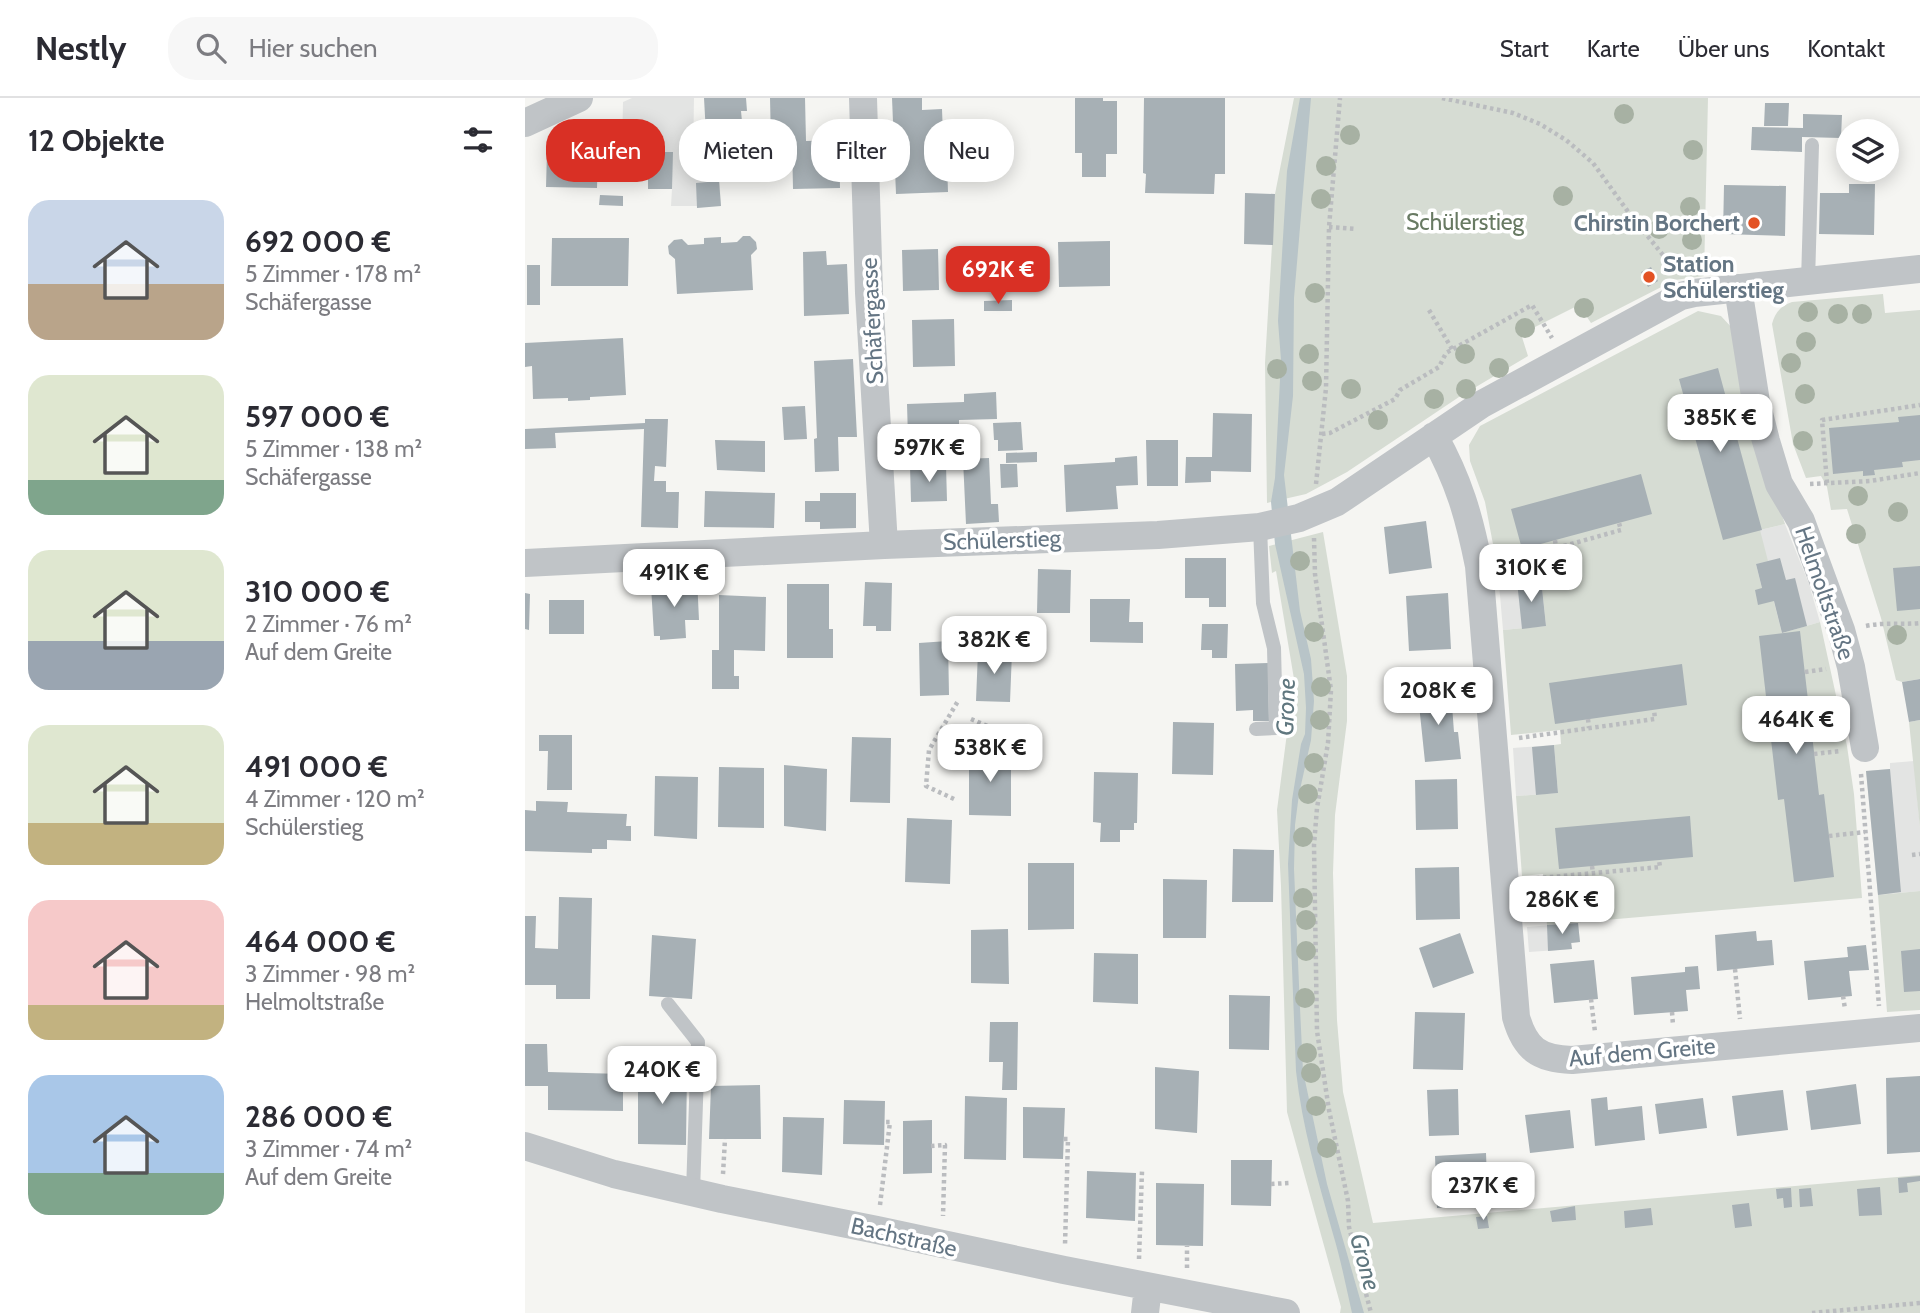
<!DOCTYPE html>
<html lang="de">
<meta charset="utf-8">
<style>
:root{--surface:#fff;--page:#f7f7f7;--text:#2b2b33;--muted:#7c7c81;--line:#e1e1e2;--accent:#d93025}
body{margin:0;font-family:Cabin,sans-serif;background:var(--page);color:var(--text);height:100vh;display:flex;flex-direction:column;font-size:26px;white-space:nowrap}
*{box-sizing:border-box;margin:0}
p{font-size:23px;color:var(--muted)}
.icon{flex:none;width:38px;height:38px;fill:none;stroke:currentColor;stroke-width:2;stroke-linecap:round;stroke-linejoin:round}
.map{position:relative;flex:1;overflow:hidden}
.sheet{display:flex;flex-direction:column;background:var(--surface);width:525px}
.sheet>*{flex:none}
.hud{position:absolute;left:21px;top:21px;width:665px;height:63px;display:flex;gap:14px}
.fabs{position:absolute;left:1311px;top:21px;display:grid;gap:14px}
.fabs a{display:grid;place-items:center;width:63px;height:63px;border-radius:50%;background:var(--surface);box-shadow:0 4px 18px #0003;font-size:35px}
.price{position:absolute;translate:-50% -60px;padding:0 16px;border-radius:14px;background:#fff;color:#222;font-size:23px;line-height:46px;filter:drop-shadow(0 2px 4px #0008)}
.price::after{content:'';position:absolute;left:50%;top:42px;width:21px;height:16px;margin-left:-10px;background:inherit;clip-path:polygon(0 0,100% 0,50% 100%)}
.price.selected{background:var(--accent);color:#fff}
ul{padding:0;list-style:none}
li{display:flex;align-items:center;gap:21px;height:175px;padding:0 28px}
li span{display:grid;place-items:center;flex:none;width:196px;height:140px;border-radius:21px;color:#555}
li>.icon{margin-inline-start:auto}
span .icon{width:84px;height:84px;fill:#fffc;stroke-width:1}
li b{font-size:30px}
h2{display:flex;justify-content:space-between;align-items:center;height:84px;padding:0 28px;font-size:30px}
.pill{padding:0 24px;border-radius:28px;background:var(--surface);box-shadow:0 4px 18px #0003;font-size:24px;line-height:63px}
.pill.selected{background:var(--accent);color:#fff}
header{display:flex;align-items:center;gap:42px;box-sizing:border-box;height:98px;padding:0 35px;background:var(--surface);border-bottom:2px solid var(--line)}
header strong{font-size:33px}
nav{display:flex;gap:38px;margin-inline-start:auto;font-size:24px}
.search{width:490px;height:63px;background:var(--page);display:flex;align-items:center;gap:18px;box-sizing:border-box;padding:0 24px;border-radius:28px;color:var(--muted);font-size:26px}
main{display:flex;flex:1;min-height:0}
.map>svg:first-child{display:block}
.built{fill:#e3e4e3}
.green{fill:#d6dcd3}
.water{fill:#b8c4c8}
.building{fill:#a7b0b5}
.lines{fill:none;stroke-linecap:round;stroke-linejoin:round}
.path{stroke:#babcbf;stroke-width:4.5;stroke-dasharray:3.5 3.5;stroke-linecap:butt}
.service{stroke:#c0c4c7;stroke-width:14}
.minor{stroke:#c0c4c7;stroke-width:28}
.tree{fill:#a7b1a3}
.poi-dot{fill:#e35224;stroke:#fff;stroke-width:2.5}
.labels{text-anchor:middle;stroke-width:7;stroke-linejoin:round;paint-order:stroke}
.park-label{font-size:23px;fill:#687a63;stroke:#fff}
.poi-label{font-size:23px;font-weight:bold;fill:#647583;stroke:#fff;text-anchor:end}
.street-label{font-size:23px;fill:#647583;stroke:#fff}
.water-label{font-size:24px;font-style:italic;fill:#60777f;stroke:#fff}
</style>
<header>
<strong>Nestly</strong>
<div class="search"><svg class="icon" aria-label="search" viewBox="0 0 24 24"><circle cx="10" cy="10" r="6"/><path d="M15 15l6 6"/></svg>Hier suchen</div>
<nav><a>Start</a><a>Karte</a><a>Über uns</a><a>Kontakt</a></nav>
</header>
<main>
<section class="sheet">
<h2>12 Objekte<svg class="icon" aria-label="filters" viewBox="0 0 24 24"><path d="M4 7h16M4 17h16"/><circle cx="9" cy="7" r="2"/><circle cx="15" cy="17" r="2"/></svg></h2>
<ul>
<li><span style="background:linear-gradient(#c9d6e8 60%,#b9a48a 0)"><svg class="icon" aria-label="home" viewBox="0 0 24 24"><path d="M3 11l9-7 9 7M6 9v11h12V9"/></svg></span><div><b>692 000 €</b><p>5 Zimmer · 178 m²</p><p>Schäfergasse</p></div></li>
<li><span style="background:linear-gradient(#dfe7d0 75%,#7fa58c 0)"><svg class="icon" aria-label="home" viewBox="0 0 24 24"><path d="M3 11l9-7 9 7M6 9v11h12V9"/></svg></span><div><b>597 000 €</b><p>5 Zimmer · 138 m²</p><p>Schäfergasse</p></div></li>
<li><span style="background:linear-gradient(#dfe7d0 65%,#9aa5b1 0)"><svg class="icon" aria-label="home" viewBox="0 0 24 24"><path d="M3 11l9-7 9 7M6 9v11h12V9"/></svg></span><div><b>310 000 €</b><p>2 Zimmer · 76 m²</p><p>Auf dem Greite</p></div></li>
<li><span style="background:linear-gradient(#dfe7d0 70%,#c2b280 0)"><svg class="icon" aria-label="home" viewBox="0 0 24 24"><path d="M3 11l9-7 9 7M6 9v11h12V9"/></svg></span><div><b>491 000 €</b><p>4 Zimmer · 120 m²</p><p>Schülerstieg</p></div></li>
<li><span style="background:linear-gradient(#f6c9c9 75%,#c2b280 0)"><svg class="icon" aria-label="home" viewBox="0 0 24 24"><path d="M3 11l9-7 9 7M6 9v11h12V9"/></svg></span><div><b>464 000 €</b><p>3 Zimmer · 98 m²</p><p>Helmoltstraße</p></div></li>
<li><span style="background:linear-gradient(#a9c7e8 70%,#7fa58c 0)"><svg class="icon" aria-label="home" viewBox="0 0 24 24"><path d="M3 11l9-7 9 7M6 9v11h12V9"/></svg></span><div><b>286 000 €</b><p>3 Zimmer · 74 m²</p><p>Auf dem Greite</p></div></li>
</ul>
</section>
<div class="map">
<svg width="1395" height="1215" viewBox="0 0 1395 1215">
<rect width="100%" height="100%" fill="#f5f5f2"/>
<path class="built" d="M107,0H169L168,58H193L196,108H146L147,91H123V54L97,53L98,4Z
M1260,426L1284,486L1295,524L1257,535L1245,489L1237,490L1231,466L1235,432Z
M1016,481L1021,528L978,532L974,486Z
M1029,647L1033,695L991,698L988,650Z
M1389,663L1395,730V793L1353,797L1341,673L1365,671V665Z
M1053,825L1055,844L1047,845V851L1004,854L1002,829Z"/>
<path class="green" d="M769,0H1183L1179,178L1150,182L1066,225L1054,207L996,236L1003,258L934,299L822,374L781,396L742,405L740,265L750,96Z
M1358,196L1360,215L1395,212V581L1377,584L1371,582L1356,520L1322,411L1306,412L1302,389L1296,378L1281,380L1268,346L1247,226C1250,214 1256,208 1267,204Z
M1173,213L1196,218L1208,231L1235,355L1260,426L1235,432L1243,463L1231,466L1237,490L1245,488L1257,535L1295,524L1322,648L1329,696L1337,800L1022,827L1018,776L997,778L991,698L1033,695L1029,647L1036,646L1035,632L986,637L978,532L1021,528L1016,481L979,485L976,461L971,462L960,404L945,363L944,347L955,328Z
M798,434L822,578V623L810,717L808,775L812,922L818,994L848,1125L1395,1077V1215H815L816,1209L762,1014L756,788L752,712L769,581L751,473L747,475L744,448Z
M1395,622V730L1384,624Z
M1395,793V912L1362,914L1353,797Z"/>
<path class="water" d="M775,0H786L769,200L768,298L759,377L775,513L786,561L789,603L786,642L774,696L770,727L769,771L775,910L778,973L802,1086L839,1215H827C821,1189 816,1162 808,1136C793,1082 777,1029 771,973L763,766L767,702L776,646L780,636L781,610L779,576L750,446L746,404L750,380L756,262L753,223L762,73Z"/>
<path class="building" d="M179,0H221L222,13H216L218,34L181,36Z
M245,0H280L281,43L314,42L315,90L268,91L267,43L246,44Z
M367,0H397V12L417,11L419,65H422L423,94L371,96Z
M550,0H578V3H592V56H581V79H557V55H550Z
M619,0H700V76H690L689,96L620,95L621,76L618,75Z
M1240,5H1264L1263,28H1239Z
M1278,16L1317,17L1316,40L1277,39V54L1226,52L1227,29L1278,30Z
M97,23H123V54H111V47H97Z
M22,53H73L72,90L21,89Z
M123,54H148L147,91H123Z
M194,83L196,108L172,110L171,85Z
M1324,86H1350L1349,137L1294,136L1295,95H1324Z
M1199,87L1261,88L1260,138L1198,136Z
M720,95L750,96L748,147L719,146Z
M75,97L98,98V108L74,107Z
M218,138H225L231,144L232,151L226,157L228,192L152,196L150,161L144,156L143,148L149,142L157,141L163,147L179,146V140L196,139V145L212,144Z
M27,140H104L103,188H26Z
M585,143V188L534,189L533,144Z
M413,151L414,192L378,193L377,152Z
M301,153L302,167L322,166L324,216L279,218L278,154Z
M2,167H15V207H2Z
M1126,169L1133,183L1123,189L1116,174Z
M487,202V213H459V203Z
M429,221L430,268L388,269L387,222Z
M98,240L101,297L65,299V302L43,303V300L8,301L7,268L0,269V245Z
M328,261L332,339H313L314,373L290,374L289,341L292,340L289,263Z
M1193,270L1237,432L1198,442L1154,281Z
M471,294L472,321L434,322V344L394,346V340H383L382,306L439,304V296Z
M280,308L282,341L259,342L257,309Z
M688,315L727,316L726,374L686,373V384L660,385L661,359H687Z
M1395,317V362L1377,364L1378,369L1349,372L1350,377L1338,378V373L1308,376L1304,330L1374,324L1373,319Z
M120,321H143L141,369L130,368L129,383H141V394H154L153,430L116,429L119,331L30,335L31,350L0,351V331L120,325Z
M496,324L498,352L473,353V342H469L468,325Z
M190,342L240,343V374L192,372Z
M621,342H653V388H622Z
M512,354V364L481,365V355Z
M612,358L613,387L591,388L593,411L541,414L539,367L590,364V360Z
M464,360L466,406H473L474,424L441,426L438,361Z
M475,366H492L493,389L476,390Z
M421,367L422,403L386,404L385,368Z
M1116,376L1127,416L997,451L986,411Z
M180,393L250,395L249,430L179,429Z
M295,395H331V430L295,431V424H280V403H295Z
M901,423L907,470L864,476L859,429Z
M660,460H701V509H684V500H660Z
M1255,460L1261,482L1270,480L1282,528L1257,535L1249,503L1233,507L1230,492L1237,490L1231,466Z
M1395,468V511L1372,513L1368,470Z
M513,471L546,472L545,515H512Z
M172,480L174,522H160L161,540L135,542V538H129L126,488L159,486V481Z
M1016,481L1021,528L997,531L992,483Z
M340,484L367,485L366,533H351V528H338Z
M262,486H304V531H308V560H262Z
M0,495L5,496L4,532L0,531Z
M923,495L926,551L884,553L881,498Z
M194,497L241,499L240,553L209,552V578H214V591H187V552H194Z
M565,501H605L604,524H618V545L565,544Z
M24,502H59V536H24Z
M677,526H703L702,560H687V552H676Z
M1275,533L1294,697L1299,696L1309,779L1269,784L1259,701L1253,702L1234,538Z
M423,543L424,597L395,598L394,545Z
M453,553L487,554L485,604L451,603Z
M743,565L744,623H728V612L711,613L710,566Z
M1157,566L1162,607L1030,626L1024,585Z
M1395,581V622L1384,624L1377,584Z
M907,591L908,596L926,594L929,634H933L936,661L900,664L893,597L895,596V592Z
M648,624L689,625L688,677L647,676Z
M14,637H47V692H22L23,653H14Z
M327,639L366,640L365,705L325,704Z
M1029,647L1033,695L1011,697L1007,649Z
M444,655H486V718L444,717Z
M259,667L302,671L301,733L259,728Z
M194,669L239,670V730L193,729Z
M1365,671L1376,794L1353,797L1341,673Z
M569,674L613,675L612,725H609V732H595V744H575L576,725L568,724Z
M130,678L173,679L172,741L129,738Z
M932,681L933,731L891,732L890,682Z
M11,703L43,704L42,714L102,716L101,728H106V743L82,742V751H67V755L0,753V712L11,713Z
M1165,718L1168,759L1034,771L1030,730Z
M382,720L427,722L425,786L380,784Z
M708,751L749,752L748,804H707Z
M503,765H549V831L503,832Z
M934,769L935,821L891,822L890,770Z
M638,781L682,782L681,840H638Z
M34,799L67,800L65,901H31V887H0V818H11L10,850L33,851Z
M1053,825L1055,844L1046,845L1047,851L1023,853L1022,827Z
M483,831L484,886L446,885V832Z
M1231,833L1232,843L1247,842L1249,867L1192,873L1190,837Z
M935,835L949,875L908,890L894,850Z
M127,837L171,841L167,901L124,898Z
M1341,847L1344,872L1324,873L1327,898L1283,902L1279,863L1323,859L1322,849Z
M1395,851V893L1379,894L1376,853Z
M569,855L613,856V906L568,904Z
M1069,862L1073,901L1029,905L1025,866Z
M1173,868L1175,891L1161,892L1163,913L1109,917L1106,879L1160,874V869Z
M704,897L745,898L744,952L704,951Z
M890,914L940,915L938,972L888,971Z
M465,924H493L492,992H477L478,964H464Z
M0,946H22L23,974L98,976V1013L23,1012V988H0Z
M113,969L162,972L161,1047L113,1046Z
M630,969L674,973L672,1035L630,1031Z
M1395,978V1054L1362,1056L1361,980Z
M1331,986L1336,1026L1286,1032L1281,993Z
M235,987L236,1041H184L186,988Z
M933,991L934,1037L904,1038L902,992Z
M1258,992L1263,1032L1212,1038L1207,998Z
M440,998L482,1000L481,1062L439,1061Z
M1082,999L1083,1012L1117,1008L1120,1042L1070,1048L1066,1001Z
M1178,1000L1182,1030L1134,1036L1130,1006Z
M319,1002L360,1003L359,1047L318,1046Z
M498,1009L540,1010L538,1061L498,1060Z
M1045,1012L1049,1050L1005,1055L1000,1017Z
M258,1019L299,1020L297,1077L257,1074Z
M407,1022V1075L378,1076V1023Z
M961,1055L963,1107L912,1110L910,1058Z
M706,1062H747L746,1108L706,1107Z
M562,1073L611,1075L610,1123L561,1120Z
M1395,1078V1083L1382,1085L1383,1094L1374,1095L1373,1080Z
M631,1085L679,1086L678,1148L631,1147Z
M1355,1089L1357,1117L1334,1118L1332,1091Z
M1266,1090L1267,1109L1259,1110L1258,1100L1252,1101L1251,1091Z
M1286,1090L1288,1108L1275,1109L1274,1091Z
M1224,1105L1227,1128L1210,1130L1207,1107Z
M1050,1108L1051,1122L1027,1124L1025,1113Z
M1126,1110L1128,1127L1100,1130L1099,1113Z
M962,1118L964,1130L953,1131L951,1119Z"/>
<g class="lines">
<path class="path" d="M917,0L988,15L1015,26L1041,42L1068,65L1104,115L1150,172
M804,129L831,131
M904,212L927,251
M797,336L805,335L870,301L875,292L914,269L921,255L1007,207L1027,240
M1302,385L1297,322L1395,307
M791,386L801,290L804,129L815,0
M1285,386L1345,383L1395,375
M789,440L790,476L806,592L803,645L792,710L789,747L792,933L804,1012L823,1103L824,1129L846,1215
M1030,442L1031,450
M978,465L1096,432L1094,425
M1341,528C1360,524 1376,527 1395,525
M1280,574L1301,571
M446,621L488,639
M1063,621L1064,630
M994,640L1130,621L1129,612
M1289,656L1316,653
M1336,676L1354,908
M429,701L401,688L404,652L433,603
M1304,738L1340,734
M1387,757L1395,756
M1067,768L1068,775
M1004,781L1135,769L1134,762
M1210,871L1215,921
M1318,898L1320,911
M1066,901L1070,934
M1147,914L1148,927
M539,1041H543L540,1147
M406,1048L420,1047L418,1118
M198,1076L200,1041
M746,1086L764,1085
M355,1107L365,1024H359
M614,1161L617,1073
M662,1170V1148
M1287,1215L1395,1205"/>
<path class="service" d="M1283,183L1287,47
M731,631L751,630L749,550L738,505L735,429
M143,906L173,944L168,1094"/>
<path class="minor" d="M338,0L344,195L359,447
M0,25L54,0
M1213,190L1231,304L1241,343L1254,386L1276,423L1316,532L1326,569L1340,650
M909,338C934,383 944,418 954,468L991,919C1000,951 1014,961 1047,962L1395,930
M0,465L359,447L633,437L735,429L774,420L812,404L957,306L1156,198L1169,195L1395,171
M0,1048L89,1076L197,1101L352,1132L539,1172L761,1215
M620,1215L623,1189"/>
</g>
<g class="tree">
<circle cx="1099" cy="16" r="10"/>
<circle cx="825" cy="37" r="10"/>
<circle cx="1168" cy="52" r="10"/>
<circle cx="801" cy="68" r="10"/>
<circle cx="1038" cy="98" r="10"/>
<circle cx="796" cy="101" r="10"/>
<circle cx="1165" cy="109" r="10"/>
<circle cx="1134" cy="131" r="10"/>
<circle cx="1167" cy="142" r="10"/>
<circle cx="790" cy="195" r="10"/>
<circle cx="1059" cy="210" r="10"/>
<circle cx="1283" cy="214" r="10"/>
<circle cx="1313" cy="216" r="10"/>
<circle cx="1337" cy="216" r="10"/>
<circle cx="1000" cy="230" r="10"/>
<circle cx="1281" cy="244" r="10"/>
<circle cx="784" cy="256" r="10"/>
<circle cx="940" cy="256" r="10"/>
<circle cx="1266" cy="265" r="10"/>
<circle cx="974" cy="270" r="10"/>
<circle cx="752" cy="271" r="10"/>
<circle cx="787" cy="283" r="10"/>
<circle cx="826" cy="291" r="10"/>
<circle cx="941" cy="291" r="10"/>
<circle cx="1280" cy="296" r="10"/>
<circle cx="909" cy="301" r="10"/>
<circle cx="853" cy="322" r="10"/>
<circle cx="1278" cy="343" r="10"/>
<circle cx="1333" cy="398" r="10"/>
<circle cx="1373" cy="414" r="10"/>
<circle cx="1331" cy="436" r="10"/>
<circle cx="775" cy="463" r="10"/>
<circle cx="789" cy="534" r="10"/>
<circle cx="1372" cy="537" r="10"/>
<circle cx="796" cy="589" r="10"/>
<circle cx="795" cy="622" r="10"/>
<circle cx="789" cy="665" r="10"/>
<circle cx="783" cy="696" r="10"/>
<circle cx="778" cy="739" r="10"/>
<circle cx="778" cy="800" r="10"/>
<circle cx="781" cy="822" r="10"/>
<circle cx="781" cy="853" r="10"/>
<circle cx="780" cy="900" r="10"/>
<circle cx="782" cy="955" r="10"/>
<circle cx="786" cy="975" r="10"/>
<circle cx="791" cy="1008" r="10"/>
<circle cx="802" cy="1050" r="10"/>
</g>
<g class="poi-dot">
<circle cx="1229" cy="125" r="7"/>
<circle cx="1124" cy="179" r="7"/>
</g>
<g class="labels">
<g class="park-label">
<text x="940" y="132">Schülerstieg</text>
</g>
<g class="poi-label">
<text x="1215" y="133">Chirstin Borchert</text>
<text x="1138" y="174" text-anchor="start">Station<tspan x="1138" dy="26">Schülerstieg</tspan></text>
</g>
<g class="street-label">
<text transform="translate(347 223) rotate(-93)" y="8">Schäfergasse</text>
<text transform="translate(477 442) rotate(-2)" y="8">Schülerstieg</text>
<text transform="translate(1300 495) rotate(71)" y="8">Helmoltstraße</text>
<text transform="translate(1117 954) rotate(-5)" y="8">Auf dem Greite</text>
<text transform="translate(379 1139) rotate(13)" y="8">Bachstraße</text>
</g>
<g class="water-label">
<text transform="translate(761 609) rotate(-88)" y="8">Grone</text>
<text transform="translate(840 1164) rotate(75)" y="8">Grone</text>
</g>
</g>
</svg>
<div class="fabs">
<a><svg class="icon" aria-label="layers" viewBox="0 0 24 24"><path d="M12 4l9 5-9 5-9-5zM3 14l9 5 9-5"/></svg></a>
</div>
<b class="price selected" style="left:473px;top:208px">692K €</b>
<b class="price" style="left:1195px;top:356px">385K €</b>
<b class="price" style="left:404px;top:386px">597K €</b>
<b class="price" style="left:1006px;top:506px">310K €</b>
<b class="price" style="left:149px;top:511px">491K €</b>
<b class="price" style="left:469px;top:578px">382K €</b>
<b class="price" style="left:913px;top:629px">208K €</b>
<b class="price" style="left:1271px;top:658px">464K €</b>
<b class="price" style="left:465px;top:686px">538K €</b>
<b class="price" style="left:1037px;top:838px">286K €</b>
<b class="price" style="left:137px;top:1008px">240K €</b>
<b class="price" style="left:958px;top:1124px">237K €</b>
<div class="hud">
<a class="pill selected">Kaufen</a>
<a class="pill">Mieten</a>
<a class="pill">Filter</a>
<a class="pill">Neu</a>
</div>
</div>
</main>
